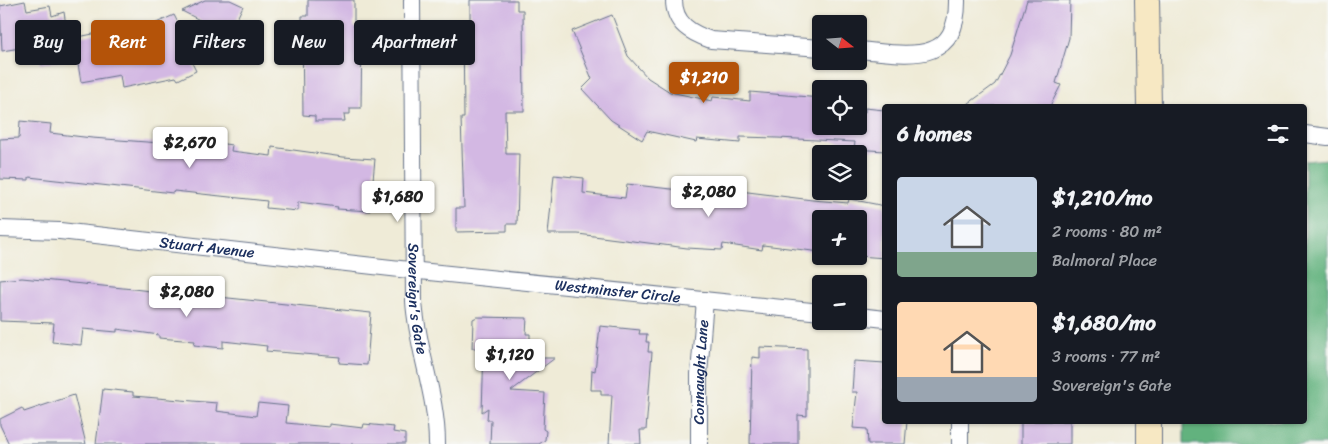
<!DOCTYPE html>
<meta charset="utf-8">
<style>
:root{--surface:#171b24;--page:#20242c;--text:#f1f3f6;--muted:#9ea1a6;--accent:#b45309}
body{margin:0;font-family:Sriracha,sans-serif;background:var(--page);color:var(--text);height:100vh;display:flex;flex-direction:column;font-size:19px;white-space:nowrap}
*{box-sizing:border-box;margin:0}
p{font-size:16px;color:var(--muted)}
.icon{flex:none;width:28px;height:28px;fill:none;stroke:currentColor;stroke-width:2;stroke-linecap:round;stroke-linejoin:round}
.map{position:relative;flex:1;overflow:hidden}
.side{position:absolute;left:882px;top:104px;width:425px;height:320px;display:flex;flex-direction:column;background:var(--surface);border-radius:5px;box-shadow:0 1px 4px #0004}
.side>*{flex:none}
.banner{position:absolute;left:15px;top:20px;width:475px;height:45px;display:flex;gap:10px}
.needle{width:32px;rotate:107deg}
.buttons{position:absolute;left:812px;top:15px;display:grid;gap:10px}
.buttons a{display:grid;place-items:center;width:55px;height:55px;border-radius:5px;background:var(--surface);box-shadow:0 1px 4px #0004;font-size:25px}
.price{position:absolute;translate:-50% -42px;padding:0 11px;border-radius:5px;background:#fff;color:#222;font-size:16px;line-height:32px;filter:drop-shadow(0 1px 2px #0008)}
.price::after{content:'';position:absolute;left:50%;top:30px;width:15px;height:11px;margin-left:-8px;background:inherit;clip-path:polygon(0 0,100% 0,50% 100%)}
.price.active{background:var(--accent);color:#fff}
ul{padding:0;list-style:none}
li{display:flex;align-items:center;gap:15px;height:125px;padding:0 15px}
li span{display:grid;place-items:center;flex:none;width:140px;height:100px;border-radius:5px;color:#555}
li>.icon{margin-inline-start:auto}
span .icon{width:60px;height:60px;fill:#fffc;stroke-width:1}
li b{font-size:21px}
h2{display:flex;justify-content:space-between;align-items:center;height:60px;padding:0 15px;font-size:21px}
.chip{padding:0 18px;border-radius:5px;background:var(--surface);box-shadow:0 1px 4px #0004;font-size:18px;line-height:45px}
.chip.active{background:var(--accent);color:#fff}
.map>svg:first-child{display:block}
.forest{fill:#62b27e;stroke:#3e706e}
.building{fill:#d3b8e3}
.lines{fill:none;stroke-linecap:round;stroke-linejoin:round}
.minor-casing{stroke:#657188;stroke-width:18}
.secondary-casing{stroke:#657188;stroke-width:26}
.minor{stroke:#fff;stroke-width:16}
.secondary{stroke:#f7e8c3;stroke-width:24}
.labels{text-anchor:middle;stroke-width:4;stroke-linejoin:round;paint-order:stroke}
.street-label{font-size:15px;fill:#1b2f5e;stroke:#f6f6f2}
</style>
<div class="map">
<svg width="1328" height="444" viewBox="0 0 1328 444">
<rect width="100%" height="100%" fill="#f6f6f2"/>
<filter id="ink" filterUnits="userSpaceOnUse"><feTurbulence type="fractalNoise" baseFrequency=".02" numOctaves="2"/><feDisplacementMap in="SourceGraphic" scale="10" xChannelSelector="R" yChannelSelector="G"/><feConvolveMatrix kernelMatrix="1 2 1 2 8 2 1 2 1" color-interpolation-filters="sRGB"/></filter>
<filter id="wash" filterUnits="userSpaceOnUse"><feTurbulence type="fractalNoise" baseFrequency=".0096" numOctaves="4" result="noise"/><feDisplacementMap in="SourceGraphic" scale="20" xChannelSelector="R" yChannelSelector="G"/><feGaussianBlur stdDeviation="1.12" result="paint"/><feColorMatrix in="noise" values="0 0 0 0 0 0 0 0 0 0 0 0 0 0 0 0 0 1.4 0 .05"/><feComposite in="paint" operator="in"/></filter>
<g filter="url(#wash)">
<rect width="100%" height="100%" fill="#efebd7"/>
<path class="forest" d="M1328,159V444H1184V421H1305V161Z"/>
<g id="blocks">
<path class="building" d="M205,0H230L243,6L229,35L182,11Z
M308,0H354V27H362L361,108H350V114H344L345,121H315V116L303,115L302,16H308Z
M470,0H517V10H523L524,111H505L506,154H519L517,224H507V231L456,232V208H464L461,118H464L463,21H470Z
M1027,0H1070L1069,38L1056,83L1061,85L1050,106H965L995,84L1010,55Z
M25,1L27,10L50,6L52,16L64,12L68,39L103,32L104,37L143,29L174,15L196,58L191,61L196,71L178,80L176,77L122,88L120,75L81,82L77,58L41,64L38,45L2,51L0,6Z
M612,15L628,56L648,78L670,92L712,101L713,97L750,101V92L821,98V126H859V116H861V112H865V108L884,110L885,151L854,149L855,142L778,138L740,137V143L697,139L696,142L647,131L642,140L611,120L582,89L592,79L572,31Z
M20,121L51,124L50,133L92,138L201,146L202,141L232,145L231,151L271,156L272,147L343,157L375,159L370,211L337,209L338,207L298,202V211L266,208L267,201L174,191L173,193L29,177V180L0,179V139L19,138Z
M554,175L584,178L583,193L625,198L627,184L740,197V191L812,200L848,203L849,199L885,206V258L859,256V219H821V252L763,245L762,250L723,244L722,250L687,248L578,234H548Z
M22,278L133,289L159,292V296L200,299V295L371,313L367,365L339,363L340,357L266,351L267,346L223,341V348L194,345L195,341L159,338V335L117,329V332L83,329L81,345L52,342L54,323L0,321V280Z
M477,317L527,318L526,334H530V355L538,356V358H555L511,391L545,393L543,429L546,431L545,440L539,444H490L491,420H487L488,408L482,412L484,348H472L473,319Z
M600,326L640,330L639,334H647L646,342H649L648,352H652L646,430H640L641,444H609L612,395H601V390H591L592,370L595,371Z
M760,347L807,349V416L798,415V444H750L752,357L760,358Z
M854,361L885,363V421H907L905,444H868L867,429L853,428L857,392H852Z
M103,389L133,392V396L217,403L216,411L256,416L258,403L288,406L286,423L329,427V424L363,428L364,424L394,427L393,432L405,434V444H96Z
M74,395L86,444H9L0,425V419L22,408L24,412Z
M1021,421H1070V444H1021Z"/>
</g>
</g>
<g filter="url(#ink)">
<use href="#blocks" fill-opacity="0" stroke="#657188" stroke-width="1"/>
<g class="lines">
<defs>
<g id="minor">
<path id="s1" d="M412,0L414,301C417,350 437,395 437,444"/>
<path d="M674,0C674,24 691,33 711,40L821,48"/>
<path d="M859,50C906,54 958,67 957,0"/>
<path d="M1305,134L1328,137"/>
<path id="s2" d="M0,229L60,231L400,269L821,312"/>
<path d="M859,316L885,319"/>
<path d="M960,421V444"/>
<path id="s3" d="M699,444V374L705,300"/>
</g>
<path id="secondary" d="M1147,0L1149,106
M1149,421V444"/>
</defs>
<use href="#minor" class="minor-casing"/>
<use href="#secondary" class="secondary-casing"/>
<use href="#minor" class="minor"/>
<use href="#secondary" class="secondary"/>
</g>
</g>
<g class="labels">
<g class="street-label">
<text dy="5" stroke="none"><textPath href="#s2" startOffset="208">Stuart Avenue</textPath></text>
<text dy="5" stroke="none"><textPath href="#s2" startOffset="621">Westminster Circle</textPath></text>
<text dy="5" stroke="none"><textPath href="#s1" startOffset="299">Sovereign's Gate</textPath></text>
<text dy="5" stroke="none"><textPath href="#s3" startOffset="72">Connaught Lane</textPath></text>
</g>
</g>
</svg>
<div class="buttons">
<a><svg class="needle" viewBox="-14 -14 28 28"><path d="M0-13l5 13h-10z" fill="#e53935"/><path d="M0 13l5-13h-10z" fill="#9ea1a6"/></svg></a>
<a><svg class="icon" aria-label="locate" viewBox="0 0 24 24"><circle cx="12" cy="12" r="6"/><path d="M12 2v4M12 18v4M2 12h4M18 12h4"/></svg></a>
<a><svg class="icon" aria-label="layers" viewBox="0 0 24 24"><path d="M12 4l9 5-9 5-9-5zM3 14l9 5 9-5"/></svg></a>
<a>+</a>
<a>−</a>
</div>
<b class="price active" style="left:704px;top:104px">$1,210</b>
<b class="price" style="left:190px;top:169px">$2,670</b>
<b class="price" style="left:709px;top:218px">$2,080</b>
<b class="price" style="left:398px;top:223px">$1,680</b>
<b class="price" style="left:187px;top:318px">$2,080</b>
<b class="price" style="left:510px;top:381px">$1,120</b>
<div class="banner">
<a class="chip">Buy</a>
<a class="chip active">Rent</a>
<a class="chip">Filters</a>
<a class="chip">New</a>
<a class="chip">Apartment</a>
</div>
<section class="side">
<h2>6 homes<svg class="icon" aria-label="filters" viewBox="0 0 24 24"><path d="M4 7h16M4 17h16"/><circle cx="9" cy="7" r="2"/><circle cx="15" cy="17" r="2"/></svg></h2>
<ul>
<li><span style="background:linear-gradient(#c9d6e8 75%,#7fa58c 0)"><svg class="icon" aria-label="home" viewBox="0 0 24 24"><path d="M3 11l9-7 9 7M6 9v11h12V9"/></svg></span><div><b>$1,210/mo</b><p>2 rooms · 80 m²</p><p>Balmoral Place</p></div></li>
<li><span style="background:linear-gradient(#ffd9b3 75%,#9aa5b1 0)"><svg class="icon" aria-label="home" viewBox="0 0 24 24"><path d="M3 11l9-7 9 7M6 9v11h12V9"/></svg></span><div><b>$1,680/mo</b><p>3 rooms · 77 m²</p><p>Sovereign's Gate</p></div></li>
</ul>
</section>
</div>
